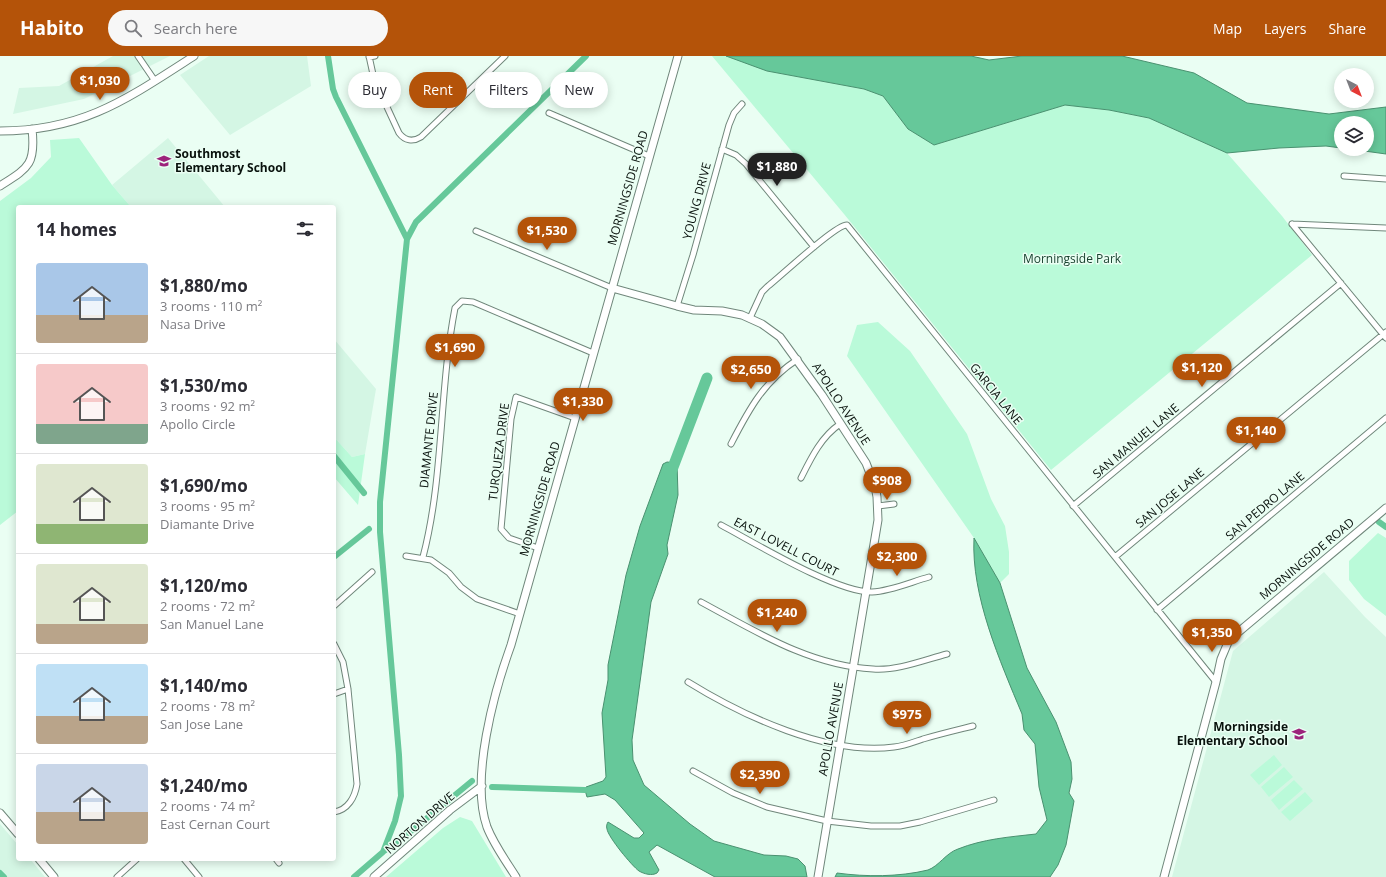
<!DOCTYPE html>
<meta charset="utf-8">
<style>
:root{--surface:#fff;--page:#f7f7f7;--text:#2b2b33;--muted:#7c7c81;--line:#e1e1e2;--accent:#b45309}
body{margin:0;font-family:"Open Sans",sans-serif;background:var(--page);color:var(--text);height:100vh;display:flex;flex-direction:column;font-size:15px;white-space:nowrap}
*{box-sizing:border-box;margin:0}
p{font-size:13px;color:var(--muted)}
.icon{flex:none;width:22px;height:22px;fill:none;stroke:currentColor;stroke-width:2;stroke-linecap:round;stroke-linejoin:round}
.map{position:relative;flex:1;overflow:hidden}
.sheet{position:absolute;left:16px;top:149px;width:320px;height:656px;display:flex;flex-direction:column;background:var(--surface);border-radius:4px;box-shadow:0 2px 10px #0003}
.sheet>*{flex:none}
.hud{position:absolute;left:348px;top:16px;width:380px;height:36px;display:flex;gap:8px}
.needle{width:26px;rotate:138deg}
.buttons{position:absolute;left:1334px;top:12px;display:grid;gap:8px}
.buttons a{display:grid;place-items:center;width:40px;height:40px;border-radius:50%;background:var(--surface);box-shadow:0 2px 10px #0003;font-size:20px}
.price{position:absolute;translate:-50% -34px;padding:0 9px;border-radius:14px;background:var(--accent);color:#fff;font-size:13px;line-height:26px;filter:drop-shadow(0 1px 2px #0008)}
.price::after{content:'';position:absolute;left:50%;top:24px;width:12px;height:9px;margin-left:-6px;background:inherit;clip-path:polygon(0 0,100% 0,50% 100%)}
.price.selected{background:#222;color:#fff}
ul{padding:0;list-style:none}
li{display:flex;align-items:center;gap:12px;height:100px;padding:0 20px}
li+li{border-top:1px solid var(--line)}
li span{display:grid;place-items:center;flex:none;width:112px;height:80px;border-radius:4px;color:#555}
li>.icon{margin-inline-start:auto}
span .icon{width:48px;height:48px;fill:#fffc;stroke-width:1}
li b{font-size:17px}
h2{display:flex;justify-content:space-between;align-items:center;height:48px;padding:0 20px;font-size:17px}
.pill{padding:0 14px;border-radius:18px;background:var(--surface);box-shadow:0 2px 10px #0003;font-size:14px;line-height:36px}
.pill.selected{background:var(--accent);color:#fff}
header{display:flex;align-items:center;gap:24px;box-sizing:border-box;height:56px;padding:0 20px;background:var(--accent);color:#fff}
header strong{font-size:19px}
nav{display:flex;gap:22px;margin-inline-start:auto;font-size:14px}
.search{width:280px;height:36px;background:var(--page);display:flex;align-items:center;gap:10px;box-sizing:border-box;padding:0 14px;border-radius:22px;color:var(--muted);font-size:15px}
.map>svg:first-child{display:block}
.built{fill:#d4f6e4}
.green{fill:#bafad9}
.water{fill:#66c89a;stroke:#4a9170}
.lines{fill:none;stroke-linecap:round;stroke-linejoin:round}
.canal{stroke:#66c89a;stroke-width:6}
.river{stroke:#66c89a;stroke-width:11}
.street-casing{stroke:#70877b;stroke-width:7}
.secondary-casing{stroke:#70877b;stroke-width:9}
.street{stroke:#fff;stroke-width:5}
.secondary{stroke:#fff;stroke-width:7}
.labels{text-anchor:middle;stroke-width:3;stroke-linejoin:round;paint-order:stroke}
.poi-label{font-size:12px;font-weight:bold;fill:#09120d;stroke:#eafef3;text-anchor:start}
.street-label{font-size:12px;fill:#09120d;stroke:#eafef3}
.park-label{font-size:12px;fill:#194330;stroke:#eafef3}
</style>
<header>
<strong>Habito</strong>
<div class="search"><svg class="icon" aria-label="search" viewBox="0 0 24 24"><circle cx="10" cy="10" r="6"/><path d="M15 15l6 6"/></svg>Search here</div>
<nav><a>Map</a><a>Layers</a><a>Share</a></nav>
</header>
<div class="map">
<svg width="1386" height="821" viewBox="0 0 1386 821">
<rect width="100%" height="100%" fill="#eafef3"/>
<path class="built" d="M113,0H170L84,43L13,58L19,32L59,30Z
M209,0H307L311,30L230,79L180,19Z
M168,82L225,151H131L112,129Z
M334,283L376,333L365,398L352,401L334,381Z
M1324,516L1365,561L1386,581V821H1172L1233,595Z
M0,768L18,789V803H30L45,821H0Z"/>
<path class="green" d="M712,0H726L767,15L864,33L883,40L908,73L934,89L1065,49L1109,54L1149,62L1227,97L1282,160L1312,199L1051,414L844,158Z
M79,82L112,129L131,151H18V455L0,469V145L31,122L51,101L50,84Z
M878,266L910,295L967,378L991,443L1005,470L1009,496V518L1000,527L974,482L847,300L857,269Z
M334,381L352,401L365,398L358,449L334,421Z
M1378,477L1386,482V560L1364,543L1349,524V505Z
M1274,699L1282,709L1259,729L1250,719Z
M1284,711L1293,721L1269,741L1261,731Z
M1294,724L1303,733L1279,754L1271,744Z
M1305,736L1313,745L1290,765L1281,756Z
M460,761L472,765L506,821H386L443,772Z"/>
<path class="water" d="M726,0H971L989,4L1022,0H1122L1194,17L1247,47L1329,58L1386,51V98L1350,93H1367V67H1341V92L1326,90L1279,92L1227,97L1149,62L1109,54L1065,49L934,89L908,73L883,40L864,33L767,15Z
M667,406L677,407L678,439L667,489L668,498L651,546L632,684L633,704L644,729L690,768L714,785L764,799L786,800L798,803L805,810L807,821H715L657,789L649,796L659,814L657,817C652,820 644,818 639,815C632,810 608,781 607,773C606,770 607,768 608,766L634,782H639L644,777L615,744L605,738L587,741L585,734L586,731L603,725L606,721L602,657L608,624V609L626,519L640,470L663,408Z
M974,482L1000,527L1027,612L1056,666L1071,706L1072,723L1069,737L1074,745L1066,789L1058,809L1050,821H835L837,817C866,821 899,821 928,814C939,810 946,797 958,793C983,783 1009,781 1036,778L1047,764L1039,731L1035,688L1024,674L1022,658C1000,605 971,540 974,482Z"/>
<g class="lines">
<path class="canal" d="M328,0L333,33L336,41L407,183
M334,400L364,437
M1379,466L1386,471
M334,501L369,473
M492,731L585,734
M384,795L398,786L472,725
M0,817L4,821
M354,821L383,796L395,765L401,740L399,699L380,476V446L407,183L416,166L586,0"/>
<path class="river" d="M670,419L707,322"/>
<defs>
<path id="street" d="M138,0L155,25
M369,0L374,23L399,77C405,85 413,86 421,81L505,0
M369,1L375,0
M549,57L649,100
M722,93L736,99L746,108L814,191
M1344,120L1386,123
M1292,168L1386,282
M1292,168L1386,172
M476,175L612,232
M677,250L693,199L729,69L734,57L742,48
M750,262L762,236L767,231C780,221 836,168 847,169L1216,626
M731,388C749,353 764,325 798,303
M801,422C811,402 821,381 840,368
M878,450L894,448
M1073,450L1341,227
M721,469C755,487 837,537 872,536C891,535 911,526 929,521
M538,492L509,482L501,473L511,363L516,341L575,362
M406,500L431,504L449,517L461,531L477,543L520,558
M423,501C444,421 439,334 455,252L462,245L473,246L593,297
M1115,501L1386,276
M701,546C755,575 810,610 873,613C897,615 924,604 947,598
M334,550L372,516
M1157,554L1386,362
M334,588L343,606L348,633L357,728C355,741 348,754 334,756
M688,626C743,660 828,700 894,691C904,690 914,686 923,683C940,678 957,674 973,670
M334,638L348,633
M693,715L733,737L767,751L827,765L871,770H900L920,766L994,744
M184,803L199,821
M276,803L279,807
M117,821L137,803"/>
<path id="secondary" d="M0,75C83,75 127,43 194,0
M0,130C28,112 36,109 32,73
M612,232L677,250L694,254L722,255L742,259L762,268L780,281L822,339L866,407L875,430L877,441L878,464L874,488L818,821
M0,757L18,778
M39,803L54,821
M374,821L450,754L482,730
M516,821C506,805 494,789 487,771C470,723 494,636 511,589L678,0
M1164,821L1216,626L1221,603L1229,584L1386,452"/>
</defs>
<use href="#street" class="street-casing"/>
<use href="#secondary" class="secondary-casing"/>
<use href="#street" class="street"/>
<use href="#secondary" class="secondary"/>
</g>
<defs>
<symbol id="school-bare" viewBox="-9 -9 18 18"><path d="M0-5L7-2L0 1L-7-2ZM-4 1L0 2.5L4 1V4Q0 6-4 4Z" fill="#9c237b" stroke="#eafef3" stroke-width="2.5" paint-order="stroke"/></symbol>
</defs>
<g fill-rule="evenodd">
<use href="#school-bare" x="154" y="95" width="20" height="20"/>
<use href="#school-bare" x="1289" y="668" width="20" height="20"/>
</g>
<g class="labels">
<g class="poi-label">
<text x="175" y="102">Southmost<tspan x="175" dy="14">Elementary School</tspan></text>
<text x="1288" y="675" text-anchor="end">Morningside<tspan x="1288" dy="14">Elementary School</tspan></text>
</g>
<g class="street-label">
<text transform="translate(628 132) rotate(-74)" y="4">MORNINGSIDE ROAD</text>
<text transform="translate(697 145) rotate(-75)" y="4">YOUNG DRIVE</text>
<text transform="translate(996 338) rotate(51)" y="4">GARCIA LANE</text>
<text transform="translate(841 348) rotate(57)" y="4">APOLLO AVENUE</text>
<text transform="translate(429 384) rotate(-84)" y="4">DIAMANTE DRIVE</text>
<text transform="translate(1136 385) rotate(-40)" y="4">SAN MANUEL LANE</text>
<text transform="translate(499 396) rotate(-83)" y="4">TURQUEZA DRIVE</text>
<text transform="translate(1170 442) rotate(-40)" y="4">SAN JOSE LANE</text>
<text transform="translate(540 443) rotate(-74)" y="4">MORNINGSIDE ROAD</text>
<text transform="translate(1265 450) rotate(-40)" y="4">SAN PEDRO LANE</text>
<text transform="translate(786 491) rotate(27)" y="4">EAST LOVELL COURT</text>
<text transform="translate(1307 503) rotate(-40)" y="4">MORNINGSIDE ROAD</text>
<text transform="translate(831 673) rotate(-80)" y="4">APOLLO AVENUE</text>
<text transform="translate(420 767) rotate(-41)" y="4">NORTON DRIVE</text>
</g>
<g class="park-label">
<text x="1072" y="207">Morningside Park</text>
</g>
</g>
</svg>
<div class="buttons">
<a><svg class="needle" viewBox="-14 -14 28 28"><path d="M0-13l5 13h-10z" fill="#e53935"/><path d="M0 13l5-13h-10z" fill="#7c7c81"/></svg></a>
<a><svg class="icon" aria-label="layers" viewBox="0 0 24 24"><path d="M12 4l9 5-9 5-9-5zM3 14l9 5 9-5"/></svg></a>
</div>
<b class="price" style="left:100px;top:45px">$1,030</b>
<b class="price selected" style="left:777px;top:131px">$1,880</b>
<b class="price" style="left:547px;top:195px">$1,530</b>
<b class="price" style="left:455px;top:312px">$1,690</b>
<b class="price" style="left:1202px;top:332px">$1,120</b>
<b class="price" style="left:751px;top:334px">$2,650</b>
<b class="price" style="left:583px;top:366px">$1,330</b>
<b class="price" style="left:1256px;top:395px">$1,140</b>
<b class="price" style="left:887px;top:445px">$908</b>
<b class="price" style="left:897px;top:521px">$2,300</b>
<b class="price" style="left:777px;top:577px">$1,240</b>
<b class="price" style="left:1212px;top:597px">$1,350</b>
<b class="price" style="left:907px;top:679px">$975</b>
<b class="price" style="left:760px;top:739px">$2,390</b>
<div class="hud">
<a class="pill">Buy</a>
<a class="pill selected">Rent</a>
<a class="pill">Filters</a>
<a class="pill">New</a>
</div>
<section class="sheet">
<h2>14 homes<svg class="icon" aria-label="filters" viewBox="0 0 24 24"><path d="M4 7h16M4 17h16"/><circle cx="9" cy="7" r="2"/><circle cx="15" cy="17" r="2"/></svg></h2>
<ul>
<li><span style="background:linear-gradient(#a9c7e8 65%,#b9a48a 0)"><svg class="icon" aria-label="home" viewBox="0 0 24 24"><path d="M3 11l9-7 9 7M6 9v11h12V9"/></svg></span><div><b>$1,880/mo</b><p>3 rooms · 110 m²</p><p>Nasa Drive</p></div></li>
<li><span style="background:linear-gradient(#f6c9c9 75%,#7fa58c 0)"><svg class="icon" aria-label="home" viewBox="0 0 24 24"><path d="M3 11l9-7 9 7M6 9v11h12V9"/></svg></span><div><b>$1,530/mo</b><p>3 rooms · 92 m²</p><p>Apollo Circle</p></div></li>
<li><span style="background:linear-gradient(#dfe7d0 75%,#8fb573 0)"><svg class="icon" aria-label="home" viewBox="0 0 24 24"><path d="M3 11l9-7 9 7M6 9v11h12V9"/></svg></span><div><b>$1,690/mo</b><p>3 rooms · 95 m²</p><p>Diamante Drive</p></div></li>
<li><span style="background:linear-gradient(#dfe7d0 75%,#b9a48a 0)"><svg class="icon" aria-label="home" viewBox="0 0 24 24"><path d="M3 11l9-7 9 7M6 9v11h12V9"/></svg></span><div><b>$1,120/mo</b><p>2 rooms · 72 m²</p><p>San Manuel Lane</p></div></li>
<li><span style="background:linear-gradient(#bfe0f5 65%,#b9a48a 0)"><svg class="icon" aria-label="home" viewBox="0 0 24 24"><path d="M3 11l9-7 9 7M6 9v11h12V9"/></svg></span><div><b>$1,140/mo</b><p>2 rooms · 78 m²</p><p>San Jose Lane</p></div></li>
<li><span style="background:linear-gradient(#c9d6e8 60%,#b9a48a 0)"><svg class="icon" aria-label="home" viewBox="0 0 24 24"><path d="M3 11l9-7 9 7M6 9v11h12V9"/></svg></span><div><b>$1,240/mo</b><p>2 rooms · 74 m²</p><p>East Cernan Court</p></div></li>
</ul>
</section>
</div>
